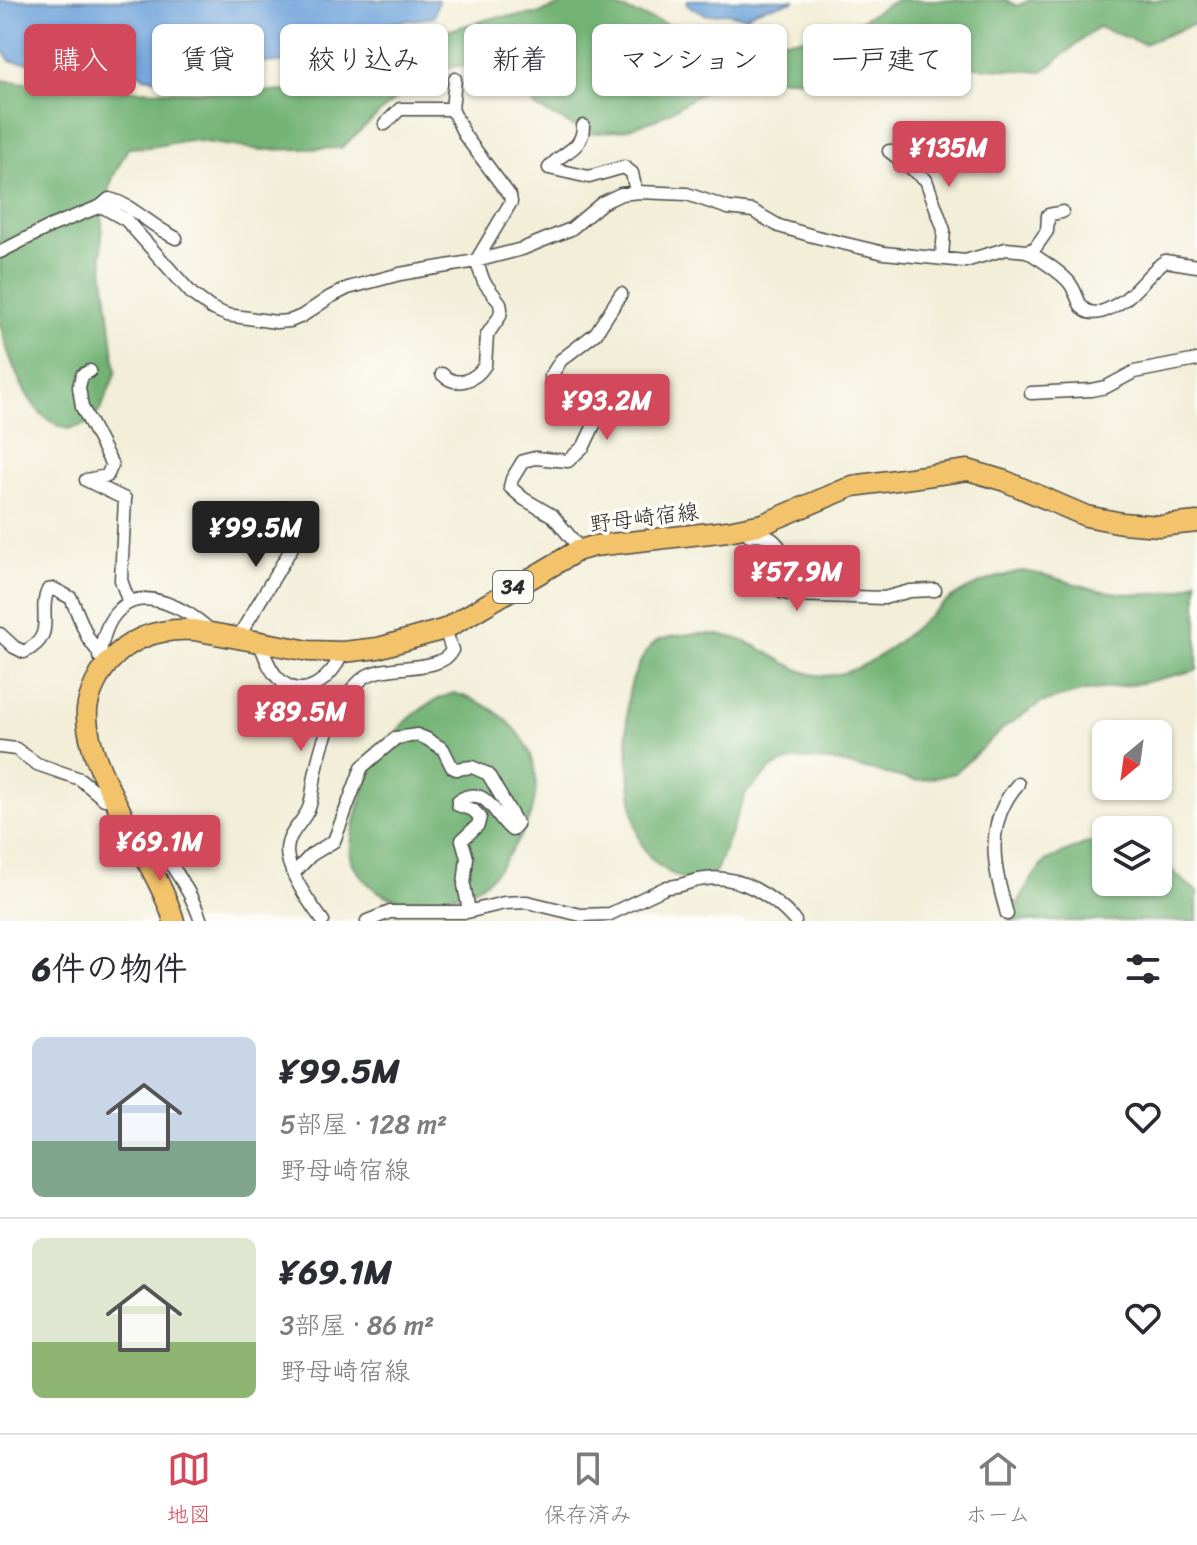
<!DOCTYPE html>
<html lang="ja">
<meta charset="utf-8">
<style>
:root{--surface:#fff;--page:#f7f7f7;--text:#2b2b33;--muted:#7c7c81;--line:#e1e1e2;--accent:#d1495b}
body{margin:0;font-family:Sriracha,"Klee One",sans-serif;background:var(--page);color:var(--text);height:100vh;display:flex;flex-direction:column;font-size:30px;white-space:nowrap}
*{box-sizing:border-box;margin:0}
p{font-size:26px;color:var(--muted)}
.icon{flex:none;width:44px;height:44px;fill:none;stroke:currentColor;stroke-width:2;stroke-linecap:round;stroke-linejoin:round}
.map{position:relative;height:921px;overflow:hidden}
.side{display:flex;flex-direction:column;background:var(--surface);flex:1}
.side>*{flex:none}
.guide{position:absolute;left:24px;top:24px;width:1150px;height:72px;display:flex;gap:16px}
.needle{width:52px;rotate:209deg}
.controls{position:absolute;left:1092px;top:720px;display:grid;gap:16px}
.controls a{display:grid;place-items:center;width:80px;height:80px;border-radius:12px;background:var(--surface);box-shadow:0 2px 6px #0004;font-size:40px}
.price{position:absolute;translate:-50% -68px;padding:0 18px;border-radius:8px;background:var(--accent);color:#fff;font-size:26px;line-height:52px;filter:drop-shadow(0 2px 4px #0008)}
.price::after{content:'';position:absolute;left:50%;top:48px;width:24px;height:18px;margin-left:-12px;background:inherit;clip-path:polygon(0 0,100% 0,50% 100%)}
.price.selected{background:#222;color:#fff}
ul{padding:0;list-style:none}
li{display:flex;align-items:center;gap:24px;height:200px;padding:0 32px}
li+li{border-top:2px solid var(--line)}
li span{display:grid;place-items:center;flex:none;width:224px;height:160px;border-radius:12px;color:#555}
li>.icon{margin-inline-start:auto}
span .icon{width:96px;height:96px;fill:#fffc;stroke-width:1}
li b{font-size:34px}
h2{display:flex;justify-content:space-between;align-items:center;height:96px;padding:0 32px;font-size:34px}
.chip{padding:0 28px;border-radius:12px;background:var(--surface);box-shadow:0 2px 6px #0004;font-size:28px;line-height:72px}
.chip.selected{background:var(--accent);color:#fff}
.menu{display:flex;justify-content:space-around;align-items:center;height:112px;border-top:2px solid var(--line);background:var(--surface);font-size:22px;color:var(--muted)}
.menu a{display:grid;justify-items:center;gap:4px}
.menu .selected{color:var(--accent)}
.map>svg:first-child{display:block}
.forest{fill:#72b274;stroke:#4e6e50;stroke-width:2}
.water{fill:#6da2da;stroke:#4c6682;stroke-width:2}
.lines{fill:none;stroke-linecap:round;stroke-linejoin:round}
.minor-casing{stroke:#494845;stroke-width:15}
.primary-casing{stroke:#494845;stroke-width:23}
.minor{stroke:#fff;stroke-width:12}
.primary{stroke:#f2c36a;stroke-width:20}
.labels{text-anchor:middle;stroke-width:7;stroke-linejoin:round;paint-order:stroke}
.shield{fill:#fdfcf7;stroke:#6a6a68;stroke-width:2}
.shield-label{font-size:20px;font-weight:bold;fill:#2b2b2b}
.street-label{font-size:22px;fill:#2b2b2b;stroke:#fdfcf7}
</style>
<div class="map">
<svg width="1197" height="921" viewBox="0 0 1197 921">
<rect width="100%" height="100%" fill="#fdfcf7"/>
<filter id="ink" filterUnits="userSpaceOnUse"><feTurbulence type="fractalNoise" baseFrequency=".0125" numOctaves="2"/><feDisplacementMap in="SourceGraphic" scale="16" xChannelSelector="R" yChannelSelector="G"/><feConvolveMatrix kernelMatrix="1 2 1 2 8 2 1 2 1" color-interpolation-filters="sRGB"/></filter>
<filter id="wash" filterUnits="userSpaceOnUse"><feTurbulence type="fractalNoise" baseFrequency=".006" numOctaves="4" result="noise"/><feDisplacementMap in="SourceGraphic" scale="32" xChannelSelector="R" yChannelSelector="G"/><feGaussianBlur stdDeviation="1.8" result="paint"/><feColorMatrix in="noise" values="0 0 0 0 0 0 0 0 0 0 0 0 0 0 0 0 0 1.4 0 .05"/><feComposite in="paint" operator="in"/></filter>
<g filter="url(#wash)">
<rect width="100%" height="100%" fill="#f2eed8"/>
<path class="forest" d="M575,0H595L705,37L771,41L834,36L896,0H1006L1017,6L1030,0H1197V23L1144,44L1098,27L1042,72L950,65L887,74L818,80L756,78L724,80L657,119L624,130L589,134L539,109L513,87L477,64L427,70L341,148L261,150L190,140L150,147L128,148L113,177L102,213V257L116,372L101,409L87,424L68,429C62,427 55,424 50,421C24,404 7,352 0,324V80L85,89L219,92L309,91L370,53L492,18L537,14Z
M1021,571C1046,573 1069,583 1094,589C1121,595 1177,600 1197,580V670L1142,683L1081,692L1041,703L1006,726L955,773L938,777L916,781L832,761L794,759L773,767L746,793L716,871L704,882C680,882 651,866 641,843C630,820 625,725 628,698C630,682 641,655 653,644C660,638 673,636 682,635C706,632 731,634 753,645C777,656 804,680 832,675C887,667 919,615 963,591C981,581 1002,576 1021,571Z
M454,693C532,715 560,781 513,848C503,863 493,879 476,888C468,893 456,893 447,896C418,906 384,903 363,878C358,872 352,866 351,858C348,835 369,766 383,748C402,722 424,702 454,693Z
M1089,842H1106V882H1158V859L1197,892V921H1008L1031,880L1045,861Z"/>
<path class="water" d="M0,0H438L434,17L390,23L366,35L338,37L326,45L319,64L259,62L249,66C243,64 238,60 232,57C206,49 192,66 177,83L144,77L137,71L93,69L81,61C73,62 64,59 56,60C40,62 27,63 10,61L0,45Z
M688,0H795C779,7 759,5 746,17L725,13L707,15L687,5Z"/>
</g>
<g filter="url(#ink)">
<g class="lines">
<defs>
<path id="minor" d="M385,124L400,109H452
M583,126C583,151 561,151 549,168L589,177L624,167L632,173L636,192
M889,151L926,180L944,230L942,257
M101,206L109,199C130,203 153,228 176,238
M1027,251C1041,260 1057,269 1068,281C1075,289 1076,296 1080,304C1090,322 1112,308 1124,300C1140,288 1150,271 1165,261L1197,266
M0,252L51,226L101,206L126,220L192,294L211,308L227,315L276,322L290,321L302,316L330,297L348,288L400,274L476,261L522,249L571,229L602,203L621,194L639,192L687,194L728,208L753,211L779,226L813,236L884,253L965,261L1006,249L1027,251L1035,248L1047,231L1048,215L1062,212
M90,371L82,375L79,387L82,407L112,465L107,476L86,480L125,499L121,580L129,603
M442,374C456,388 475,381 485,365L487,335L500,316L501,309L500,303L484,282L476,261L511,202L510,196L465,136L452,109L455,79
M1031,393L1091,390L1106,387L1134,372L1197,360
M749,535C769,531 785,545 784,566C784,576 777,582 781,592L792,595L884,598L910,591L935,590
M581,550L553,516L524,499L510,487L512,479L523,461L535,458L568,461L584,446L594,425L592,420L561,396L552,384L551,376L561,360L596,333L621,294
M0,634L14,647L24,652C58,636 37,612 48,590L54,589L71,598L88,638L99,653
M237,639L296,541L305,513
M260,644C265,656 269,669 278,678C304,705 332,677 343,652
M99,656C103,639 106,622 119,610C144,584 189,611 210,630
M0,747L16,749L37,764L80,779L104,799H115
M132,831C162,841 191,892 201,921
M294,873L311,855L334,841L362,767L396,738L417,735L427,739L443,749L452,767L456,769L472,767L488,774L517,824L512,830C495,818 487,782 458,801V805L473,810L480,817L478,825L462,840L467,858L464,885L469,911
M1007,914C994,868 983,824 1018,784
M323,921C311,905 287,871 287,851C287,833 303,823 309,808C313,797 313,783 316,771C322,739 336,702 362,679C384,661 441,675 452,650L445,629
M367,921L390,912H467L504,903L527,902L581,915L610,914L667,887C680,887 692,880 705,879C739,874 773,896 795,921"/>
<path id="primary" d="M174,921C156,860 84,771 87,710C89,693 99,673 110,661C132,636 162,628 194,630L309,651L343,652L378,648L445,629L577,551L594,546L728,531L763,524L853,486L968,470L1005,481L1086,516L1122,523L1160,526L1197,522"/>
</defs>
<use href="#minor" class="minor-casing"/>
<use href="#primary" class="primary-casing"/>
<use href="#minor" class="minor"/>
<use href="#primary" class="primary"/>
</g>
</g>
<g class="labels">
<rect class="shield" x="493" y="571" width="40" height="32" rx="6"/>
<g class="shield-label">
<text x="513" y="594">34</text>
</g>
<g class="street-label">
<text transform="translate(644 517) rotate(-7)" y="8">野母崎宿線</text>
</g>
</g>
</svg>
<div class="controls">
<a><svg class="needle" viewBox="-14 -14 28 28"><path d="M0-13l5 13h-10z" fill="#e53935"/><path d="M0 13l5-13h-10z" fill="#7c7c81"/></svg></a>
<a><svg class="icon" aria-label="layers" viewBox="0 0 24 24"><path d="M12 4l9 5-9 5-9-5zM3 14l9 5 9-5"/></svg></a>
</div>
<b class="price" style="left:949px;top:189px">¥135M</b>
<b class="price" style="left:607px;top:442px">¥93.2M</b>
<b class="price selected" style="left:256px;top:569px">¥99.5M</b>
<b class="price" style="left:797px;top:613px">¥57.9M</b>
<b class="price" style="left:301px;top:753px">¥89.5M</b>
<b class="price" style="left:160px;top:883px">¥69.1M</b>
<div class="guide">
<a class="chip selected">購入</a>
<a class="chip">賃貸</a>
<a class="chip">絞り込み</a>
<a class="chip">新着</a>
<a class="chip">マンション</a>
<a class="chip">一戸建て</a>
</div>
</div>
<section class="side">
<h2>6件の物件<svg class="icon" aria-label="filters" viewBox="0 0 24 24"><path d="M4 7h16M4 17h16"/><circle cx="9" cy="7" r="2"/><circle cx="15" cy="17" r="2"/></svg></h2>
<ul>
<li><span style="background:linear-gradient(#c9d6e8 65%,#7fa58c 0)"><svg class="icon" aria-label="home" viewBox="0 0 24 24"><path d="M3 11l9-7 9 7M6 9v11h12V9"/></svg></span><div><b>¥99.5M</b><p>5部屋 · 128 m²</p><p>野母崎宿線</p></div><svg class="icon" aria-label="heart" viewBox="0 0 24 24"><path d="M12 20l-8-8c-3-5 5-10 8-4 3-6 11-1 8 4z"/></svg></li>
<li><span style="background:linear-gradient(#dfe7d0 65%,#8fb573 0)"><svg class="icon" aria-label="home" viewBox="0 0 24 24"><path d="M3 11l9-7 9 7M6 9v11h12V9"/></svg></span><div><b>¥69.1M</b><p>3部屋 · 86 m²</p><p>野母崎宿線</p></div><svg class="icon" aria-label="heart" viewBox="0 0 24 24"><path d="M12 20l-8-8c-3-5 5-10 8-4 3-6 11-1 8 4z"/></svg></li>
</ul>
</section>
<nav class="menu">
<a class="selected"><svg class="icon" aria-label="map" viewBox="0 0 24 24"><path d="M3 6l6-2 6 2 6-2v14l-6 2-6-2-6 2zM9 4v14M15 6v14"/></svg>地図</a>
<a><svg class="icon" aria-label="saved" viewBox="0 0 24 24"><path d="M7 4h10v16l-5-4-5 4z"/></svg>保存済み</a>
<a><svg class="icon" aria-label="home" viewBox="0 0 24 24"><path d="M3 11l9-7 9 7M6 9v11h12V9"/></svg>ホーム</a>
</nav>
